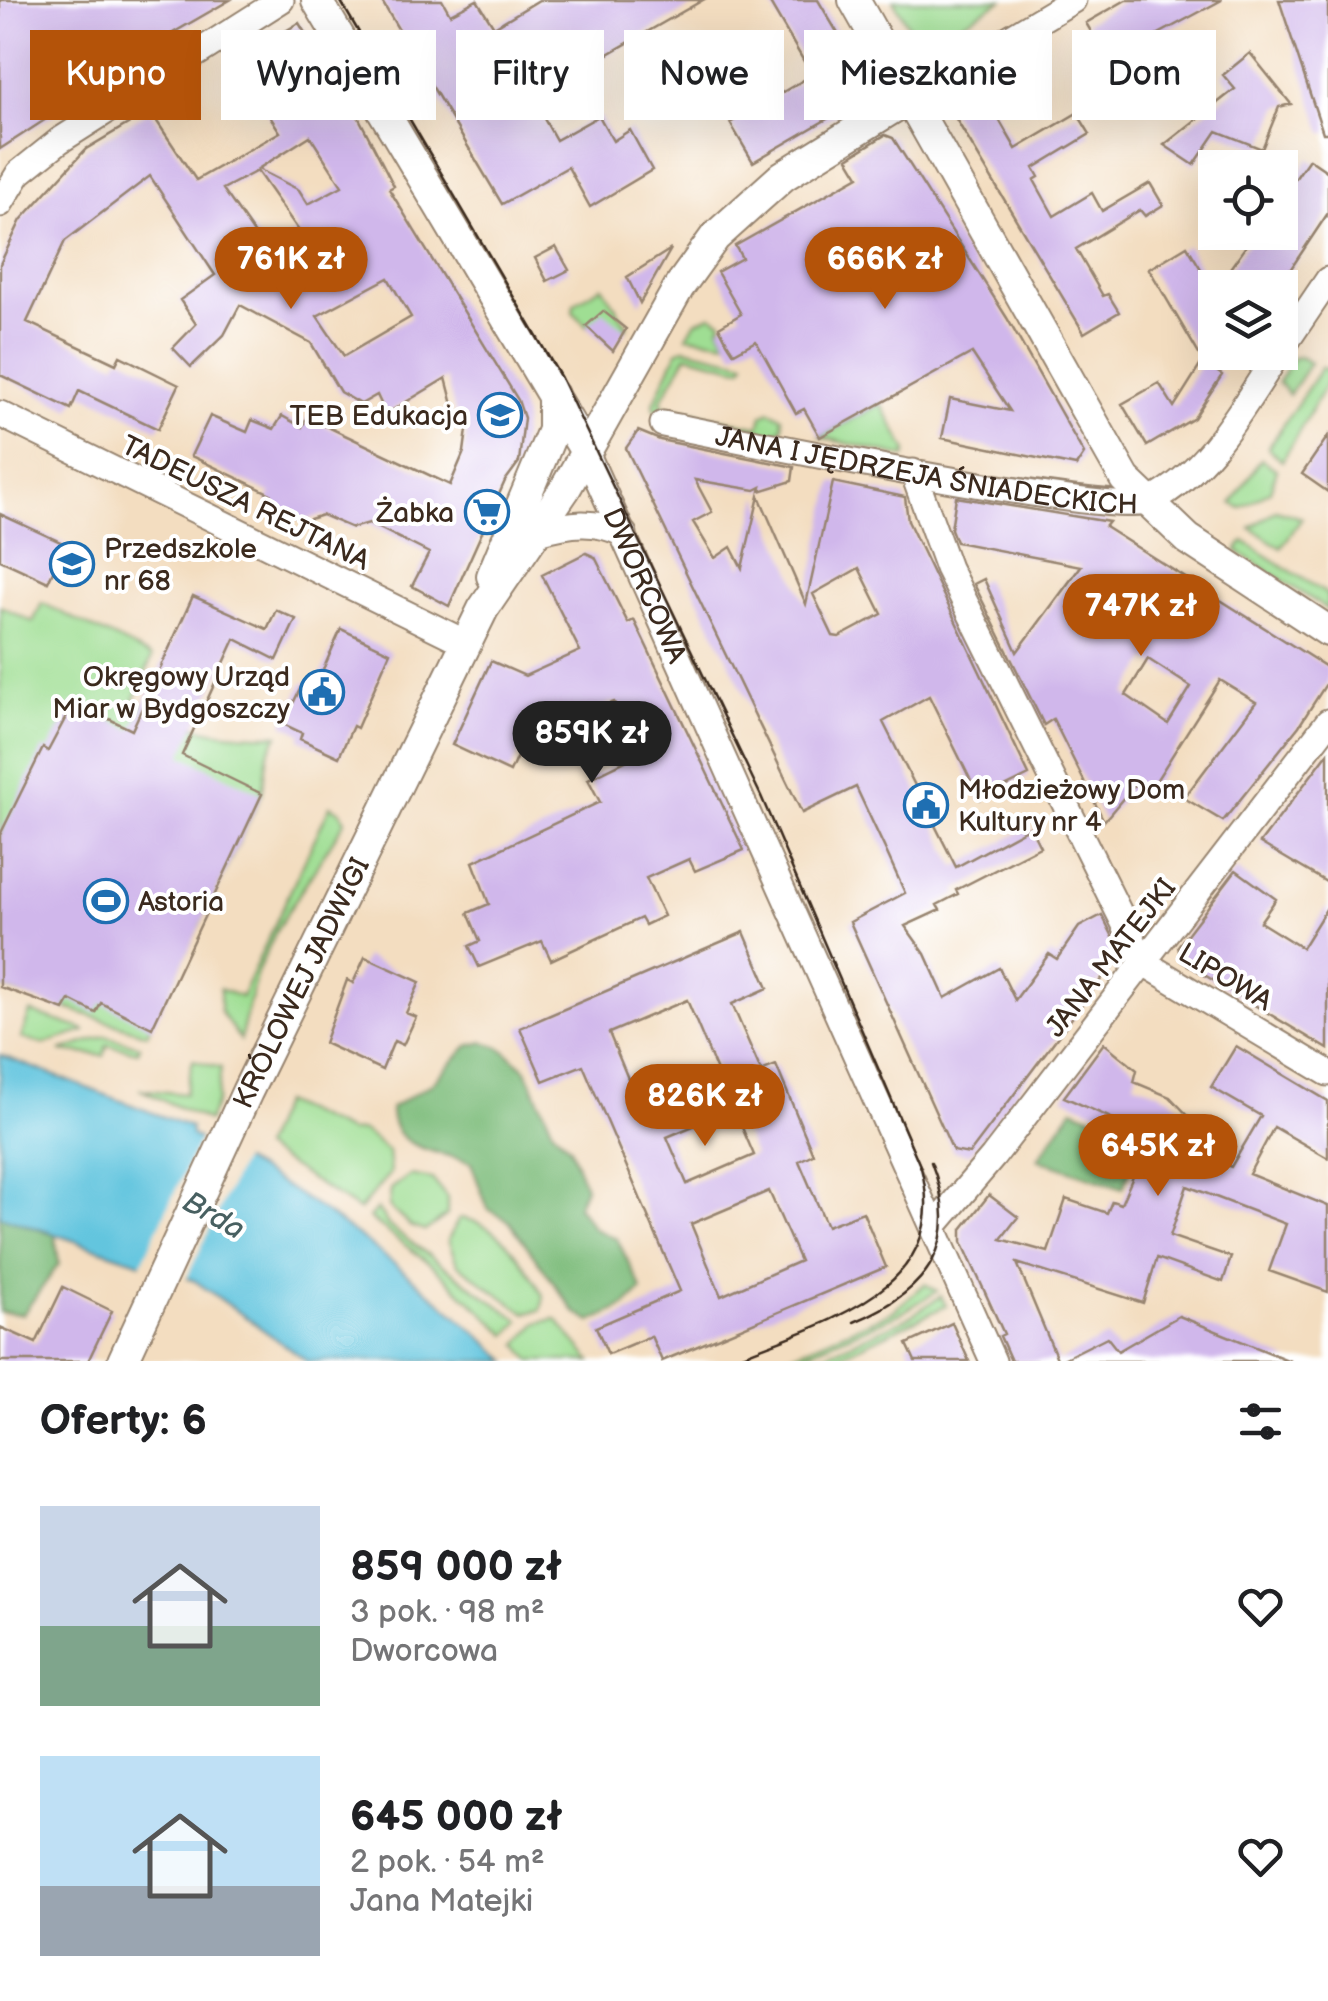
<!DOCTYPE html>
<html lang="pl">
<meta charset="utf-8">
<style>
:root{--surface:#fff;--page:#f6f6f6;--text:#202124;--muted:#757577;--accent:#b45309}
body{margin:0;font-family:"Balsamiq Sans",sans-serif;background:var(--page);color:var(--text);height:100vh;display:flex;flex-direction:column;font-size:38px;white-space:nowrap}
*{box-sizing:border-box;margin:0}
p{font-size:32px;color:var(--muted)}
.icon{flex:none;width:55px;height:55px;fill:none;stroke:currentColor;stroke-width:2;stroke-linecap:round;stroke-linejoin:round}
.map{position:relative;height:1361px;overflow:hidden}
.panel{display:flex;flex-direction:column;background:var(--surface);flex:1}
.panel>*{flex:none}
.guide{position:absolute;left:30px;top:30px;width:1270px;height:90px;display:flex;gap:20px}
.fabs{position:absolute;left:1198px;top:150px;display:grid;gap:20px}
.fabs a{display:grid;place-items:center;width:100px;height:100px;border-radius:0px;background:var(--surface);box-shadow:0 10px 40px #0002;font-size:50px}
.price{position:absolute;translate:-50% -85px;padding:0 22px;border-radius:35px;background:var(--accent);color:#fff;font-size:32px;line-height:65px;filter:drop-shadow(0 2px 5px #0008)}
.price::after{content:'';position:absolute;left:50%;top:60px;width:30px;height:22px;margin-left:-15px;background:inherit;clip-path:polygon(0 0,100% 0,50% 100%)}
.price.selected{background:#222;color:#fff}
ul{padding:0;list-style:none}
li{display:flex;align-items:center;gap:30px;height:250px;padding:0 40px}
li span{display:grid;place-items:center;flex:none;width:280px;height:200px;border-radius:0px;color:#555}
li>.icon{margin-inline-start:auto}
span .icon{width:120px;height:120px;fill:#fffc;stroke-width:1}
li b{font-size:42px}
h2{display:flex;justify-content:space-between;align-items:center;height:120px;padding:0 40px;font-size:42px}
.pill{padding:0 35px;border-radius:0px;background:var(--surface);box-shadow:0 10px 40px #0002;font-size:35px;line-height:90px}
.pill.selected{background:var(--accent);color:#fff}
.map>svg:first-child{display:block}
.green{fill:#9fde93;stroke:#6d8458;stroke-width:2.5}
.forest{fill:#7fbd7d;stroke:#5d744e;stroke-width:2.5}
.water{fill:#61c4de;stroke:#4e777e;stroke-width:2.5}
.pier{fill:#f3ddc0}
.building{fill:#d0b7eb;fill-rule:evenodd}
.lines{fill:none;stroke-linecap:round;stroke-linejoin:round}
.minor-casing{stroke:#97846f;stroke-width:29}
.tertiary-casing{stroke:#97846f;stroke-width:34}
.minor{stroke:#fff;stroke-width:25}
.tertiary{stroke:#fff;stroke-width:30}
.tram{stroke:#3b2a1e;stroke-width:2.5}
.labels{text-anchor:middle;stroke-width:8;stroke-linejoin:round;paint-order:stroke}
.poi-label{font-size:28px;fill:#3b2a1e;stroke:#fff;text-anchor:end}
.street-label{font-size:28px;fill:#3b2a1e;stroke:#fff}
.water-label{font-size:30px;font-style:italic;fill:#486061;stroke:#fff}
</style>
<div class="map">
<svg width="1328" height="1361" viewBox="0 0 1328 1361">
<rect width="100%" height="100%" fill="#fff"/>
<filter id="ink" filterUnits="userSpaceOnUse"><feTurbulence type="fractalNoise" baseFrequency=".01" numOctaves="2"/><feDisplacementMap in="SourceGraphic" scale="20" xChannelSelector="R" yChannelSelector="G"/><feConvolveMatrix kernelMatrix="1 2 1 2 8 2 1 2 1" color-interpolation-filters="sRGB"/></filter>
<filter id="wash" filterUnits="userSpaceOnUse"><feTurbulence type="fractalNoise" baseFrequency=".0048" numOctaves="4" result="noise"/><feDisplacementMap in="SourceGraphic" scale="40" xChannelSelector="R" yChannelSelector="G"/><feGaussianBlur stdDeviation="2.25" result="paint"/><feColorMatrix in="noise" values="0 0 0 0 0 0 0 0 0 0 0 0 0 0 0 0 0 1.4 0 .05"/><feComposite in="paint" operator="in"/></filter>
<g filter="url(#wash)">
<rect width="100%" height="100%" fill="#f3ddc0"/>
<path class="green" d="M893,0H1002L921,47Z
M602,286L627,325L626,329L587,326L573,312L574,304Z
M711,315L722,321L719,327L727,342L687,336L695,322Z
M685,348L746,362L742,368L735,367L687,355L661,401L663,406L759,427L762,415L770,411L782,417L783,426L775,435L655,410L654,403L678,350Z
M1300,357L1310,363L1289,395L1278,382L1293,358Z
M1321,368L1328,369V381L1282,461L1268,448Z
M881,404L907,451L905,457L820,437Z
M1261,459L1277,470L1270,491L1241,508L1232,503Z
M1276,510L1302,518L1281,548L1251,528Z
M1244,541L1328,595V610L1237,551Z
M42,603L152,657L134,701C193,729 212,736 278,735L268,753L262,794L147,1034L0,987V606L33,622Z
M330,806L341,812L345,821L277,929L257,973L240,1040L220,1011V989L241,997Z
M30,1012L83,1029L85,1031L44,1044L21,1038Z
M105,1036L140,1046L138,1052L107,1045L104,1056L60,1051Z
M193,1060L221,1068L217,1101L208,1121L139,1089L185,1094Z
M282,1102L349,1132L363,1131L388,1151L390,1173L359,1210L262,1148Z
M410,1175L432,1179L447,1198V1215L425,1231L411,1227L389,1207L391,1189Z
M377,1209L390,1227L520,1321L507,1335L434,1267L369,1218Z
M459,1218C501,1222 525,1264 544,1297L541,1310L525,1313L457,1264L448,1240Z
M925,1284L937,1291L900,1314L787,1361H776L892,1312Z
M941,1296L946,1306L829,1361H809L906,1319Z
M556,1319L591,1361H531L518,1344L537,1323Z"/>
<path class="forest" d="M484,1042L500,1047L525,1068L553,1130L570,1147L585,1187L577,1206L594,1229L617,1239L642,1290L625,1306L591,1322L574,1311L509,1221L488,1209L471,1163C441,1150 390,1152 391,1108L431,1084L468,1046Z
M1073,1108L1143,1137L1123,1188L1038,1159Z
M0,1216L55,1235L59,1264L23,1314L0,1312Z"/>
<path class="water" d="M0,1055L190,1127L191,1135C311,1191 411,1273 508,1361H307L195,1281L0,1216Z"/>
<path class="pier" d="M201,1135L244,1156L185,1282L140,1267Z"/>
<g id="blocks">
<path class="building" d="M0,0H230L159,41L145,55L0,149Z
M381,0H442L450,14L477,0L494,27L539,0H703L547,89L517,39L479,63L506,105L529,92L556,140L599,116L613,141L630,130L652,170L590,207L568,167L502,204Z
M768,0H818L868,84L865,97L753,162L730,123L812,75Z
M1126,0H1222L1108,61L1086,23Z
M1279,0H1328V133H1323Z
M299,23L326,67L331,64L394,186L389,189L518,400L524,418L519,462L505,481L449,606L412,586L429,553L369,523L352,528L322,515L304,521L267,502L271,494L191,456L210,416L247,432L252,420L274,429L282,416L302,427L307,417L450,485L464,452L467,430L457,420L446,378L386,414L377,395L361,404L340,392L311,343L240,305L224,335L191,367L173,348L196,324L180,300L215,275L150,176L65,241L27,322L116,364L120,356L179,385L158,429L79,391L71,409L0,375V264L21,220L86,149L150,111L196,180L280,132L265,109L278,101L249,53ZM310,136L342,186L308,204L299,190L258,169ZM257,171L299,231L267,252L223,189ZM388,278L411,317L344,356L317,316Z
M1250,53L1291,104L1279,107L1262,149L1217,131L1194,165L1164,145L1235,89L1223,75Z
M979,85L1016,149L1077,113L1090,134L1034,168L1039,177L1034,180L1054,216L1092,193L1102,211L1150,183L1163,205L1145,216L1140,210L1076,249L1103,296L1108,294L1119,312L1084,333L950,109L952,101Z
M885,135L893,138L1007,318L1084,454L1076,466L942,438L950,399L1010,411L972,353L820,437L804,409L796,413L756,341L734,353L727,342L719,327L741,314L717,272L742,258L735,246L859,176L848,158Z
M1309,159L1328,172V213L1278,288H1216L1256,232H1280V201Z
M1187,246L1215,292V370L1222,375L1194,418L1147,446L1122,404L1159,383L1174,407L1203,361L1149,269Z
M556,247L569,270L547,281L535,258Z
M671,249L640,303L627,277Z
M603,311L626,329L613,351L586,326Z
M638,431L660,440L794,467L792,481L760,491L761,487L755,490L695,480L712,512L693,522L715,558L731,547L742,568L759,496L806,604L833,482L905,497L908,521L1029,775L980,799L929,696L883,722L956,867L1030,827L1040,847L956,890L958,894L937,905L940,910L905,926L925,954L945,998L999,968L1015,1000L1049,954L1057,959L1079,927L1102,915L1121,953L969,1154L953,1151L850,922L905,893L886,851L856,787L802,813L626,448ZM859,568L882,614L839,637L833,636L813,594Z
M1328,436V492L1302,474Z
M956,497L1109,522L1105,527L1328,668V681L1299,726L1223,821L1184,798L1256,702L1220,680L1149,792L1136,783L1104,821L1053,719L1044,725L974,584L984,579L1017,652L1081,566L956,542L951,529ZM1148,659L1191,687L1168,724L1126,695Z
M0,514L65,544L48,582L0,560Z
M586,553L595,557L628,623L634,620L744,850L695,871L689,859L646,878L664,916L645,925L641,918L551,960L542,941L479,967L469,946L480,941L468,913L489,904L473,862L600,802L588,779L640,754L614,702L551,728L539,707L510,772L452,745L491,661L525,676L580,651L542,575Z
M193,596L267,629L276,610L296,619L277,660L235,639L182,755L262,794L152,1028L101,1003L96,1013L70,1000L64,1010L0,987V835L43,748L48,751L74,702L132,730Z
M341,629L390,652L357,728L353,726L339,757L300,739L302,733L283,724L303,683L318,681Z
M1328,753V883L1260,843Z
M1236,870L1276,899L1260,922L1302,948L1328,906V1049L1181,961L1178,946Z
M744,932L768,988L732,1004L761,1071L776,1065L813,1154L799,1161L827,1226L863,1212L886,1267L662,1361L651,1336L608,1354L596,1327L680,1291L583,1065L543,1081L520,1028ZM687,1000L717,1071L639,1105L609,1033ZM734,1109L754,1155L687,1184L667,1137ZM769,1191L800,1261L721,1296L691,1224Z
M365,957L420,982L406,1013L416,1017L403,1045L394,1041L382,1070L324,1043L347,980L353,983Z
M1104,1043L1137,1070L1134,1082L1170,1097L1201,1129L1190,1152L1231,1167L1261,1116L1211,1087L1236,1046L1328,1101V1158L1274,1127L1249,1174L1328,1206V1292L1269,1271L1286,1224L1187,1186L1170,1236L1231,1257L1223,1282L1157,1258L1143,1303L1017,1263L1058,1361H1011L1000,1336L1004,1334L962,1242V1229L989,1195L1018,1217L1001,1239L1048,1252L1066,1199L1107,1213L1112,1201L1121,1204L1151,1136L1064,1097Z
M63,1287L112,1311L88,1361H0V1327L36,1343Z
M1179,1316L1290,1361H1059L1107,1337L1118,1351Z
M952,1323L969,1361H915L907,1344Z"/>
</g>
</g>
<g filter="url(#ink)">
<use href="#blocks" fill-opacity="0" stroke="#97846f" stroke-width="2.5"/>
<g class="lines">
<defs>
<g id="minor">
<path d="M909,98L1073,0"/>
<path d="M0,204L19,173L59,141L281,0"/>
<path d="M1280,351L1328,280"/>
<path d="M0,414L466,643"/>
<path id="s1" d="M663,424C728,437 1118,519 1151,501C1210,470 1243,406 1279,352"/>
<path id="s2" d="M585,450L993,1361"/>
<path d="M913,472L948,568L1144,963L1328,1073"/>
<path d="M538,532C570,523 594,519 624,534"/>
<path d="M935,1225L993,1157L1328,722"/>
</g>
<g id="tertiary">
<path d="M317,0L585,450"/>
<path d="M854,0L1125,479L1188,539L1328,631"/>
<path d="M492,576L553,430V395"/>
<path id="s3" d="M123,1361L247,1092L483,609L565,489L679,287L715,237L783,176L909,98"/>
</g>
</defs>
<use href="#minor" class="minor-casing"/>
<use href="#tertiary" class="tertiary-casing"/>
<use href="#minor" class="minor"/>
<use href="#tertiary" class="tertiary"/>
<path class="tram" d="M340,0L561,378L761,796L921,1168C955,1294 815,1324 728,1361
M854,1322C929,1291 963,1242 931,1162"/>
</g>
</g>
<defs>
<symbol id="school-ring" viewBox="-11 -11 22 22"><circle r="9.5" fill="#fff" stroke="#1f6fb2" stroke-width="1.5"/><path d="M0-5L7-2L0 1L-7-2ZM-4 1L0 2.5L4 1V4Q0 6-4 4Z" fill="#1f6fb2"/></symbol>
<symbol id="supermarket-ring" viewBox="-11 -11 22 22"><circle r="9.5" fill="#fff" stroke="#1f6fb2" stroke-width="1.5"/><path d="M-6-5.5h2.5l.6 2H6L4.5 2H-2.5L-4.4-4H-6ZM-1.5 3.2a1.3 1.3 0 1 0 .1 0ZM3 3.2a1.3 1.3 0 1 0 .1 0Z" fill="#1f6fb2"/></symbol>
<symbol id="civic-ring" viewBox="-11 -11 22 22"><circle r="9.5" fill="#fff" stroke="#1f6fb2" stroke-width="1.5"/><path d="M-.6-6.5H3V-4.5H.6V-3L4-1V1h2V6H-6V1h2V-1L-.6-3ZM-1.2 2.5V6h2.4V2.5Z" fill="#1f6fb2"/></symbol>
<symbol id="stadium-ring" viewBox="-11 -11 22 22"><circle r="9.5" fill="#fff" stroke="#1f6fb2" stroke-width="1.5"/><path d="M0-5a6.5 5 0 1 0 0 10a6.5 5 0 1 0 0-10ZM-3.5-1.8h7v3.6h-7Z" fill="#1f6fb2"/></symbol>
</defs>
<g fill-rule="evenodd">
<use href="#school-ring" x="475" y="390" width="50" height="50"/>
<use href="#supermarket-ring" x="462" y="487" width="50" height="50"/>
<use href="#school-ring" x="47" y="539" width="50" height="50"/>
<use href="#civic-ring" x="297" y="667" width="50" height="50"/>
<use href="#civic-ring" x="901" y="780" width="50" height="50"/>
<use href="#stadium-ring" x="81" y="876" width="50" height="50"/>
</g>
<g class="labels">
<g class="poi-label">
<text x="468" y="425">TEB Edukacja</text>
<text x="454" y="522">Żabka</text>
<text x="104" y="558" text-anchor="start">Przedszkole<tspan x="104" dy="32">nr 68</tspan></text>
<text x="290" y="686">Okręgowy Urząd<tspan x="290" dy="32">Miar w Bydgoszczy</tspan></text>
<text x="958" y="799" text-anchor="start">Młodzieżowy Dom<tspan x="958" dy="32">Kultury nr 4</tspan></text>
<text x="138" y="911" text-anchor="start">Astoria</text>
</g>
<g class="street-label">
<text dy="10" stroke="none"><textPath href="#s1" startOffset="268">JANA I JĘDRZEJA ŚNIADECKICH</textPath></text>
<text transform="translate(246 502) rotate(26)" y="10">TADEUSZA REJTANA</text>
<text dy="10" stroke="none"><textPath href="#s2" startOffset="148">DWORCOWA</textPath></text>
<text transform="translate(1110 957) rotate(-52)" y="10">JANA MATEJKI</text>
<text transform="translate(1226 976) rotate(31)" y="10">LIPOWA</text>
<text dy="10" stroke="none"><textPath href="#s3" startOffset="418">KRÓLOWEJ JADWIGI</textPath></text>
</g>
<g class="water-label">
<text transform="translate(214 1215) rotate(30)" y="10">Brda</text>
</g>
</g>
</svg>
<div class="fabs">
<a><svg class="icon" aria-label="locate" viewBox="0 0 24 24"><circle cx="12" cy="12" r="6"/><path d="M12 2v4M12 18v4M2 12h4M18 12h4"/></svg></a>
<a><svg class="icon" aria-label="layers" viewBox="0 0 24 24"><path d="M12 4l9 5-9 5-9-5zM3 14l9 5 9-5"/></svg></a>
</div>
<b class="price" style="left:291px;top:312px">761K zł</b>
<b class="price" style="left:885px;top:312px">666K zł</b>
<b class="price" style="left:1141px;top:659px">747K zł</b>
<b class="price selected" style="left:592px;top:786px">859K zł</b>
<b class="price" style="left:705px;top:1149px">826K zł</b>
<b class="price" style="left:1158px;top:1199px">645K zł</b>
<div class="guide">
<a class="pill selected">Kupno</a>
<a class="pill">Wynajem</a>
<a class="pill">Filtry</a>
<a class="pill">Nowe</a>
<a class="pill">Mieszkanie</a>
<a class="pill">Dom</a>
</div>
</div>
<section class="panel">
<h2>Oferty: 6<svg class="icon" aria-label="filters" viewBox="0 0 24 24"><path d="M4 7h16M4 17h16"/><circle cx="9" cy="7" r="2"/><circle cx="15" cy="17" r="2"/></svg></h2>
<ul>
<li><span style="background:linear-gradient(#c9d6e8 60%,#7fa58c 0)"><svg class="icon" aria-label="home" viewBox="0 0 24 24"><path d="M3 11l9-7 9 7M6 9v11h12V9"/></svg></span><div><b>859 000 zł</b><p>3 pok. · 98 m²</p><p>Dworcowa</p></div><svg class="icon" aria-label="heart" viewBox="0 0 24 24"><path d="M12 20l-8-8c-3-5 5-10 8-4 3-6 11-1 8 4z"/></svg></li>
<li><span style="background:linear-gradient(#bfe0f5 65%,#9aa5b1 0)"><svg class="icon" aria-label="home" viewBox="0 0 24 24"><path d="M3 11l9-7 9 7M6 9v11h12V9"/></svg></span><div><b>645 000 zł</b><p>2 pok. · 54 m²</p><p>Jana Matejki</p></div><svg class="icon" aria-label="heart" viewBox="0 0 24 24"><path d="M12 20l-8-8c-3-5 5-10 8-4 3-6 11-1 8 4z"/></svg></li>
</ul>
</section>
